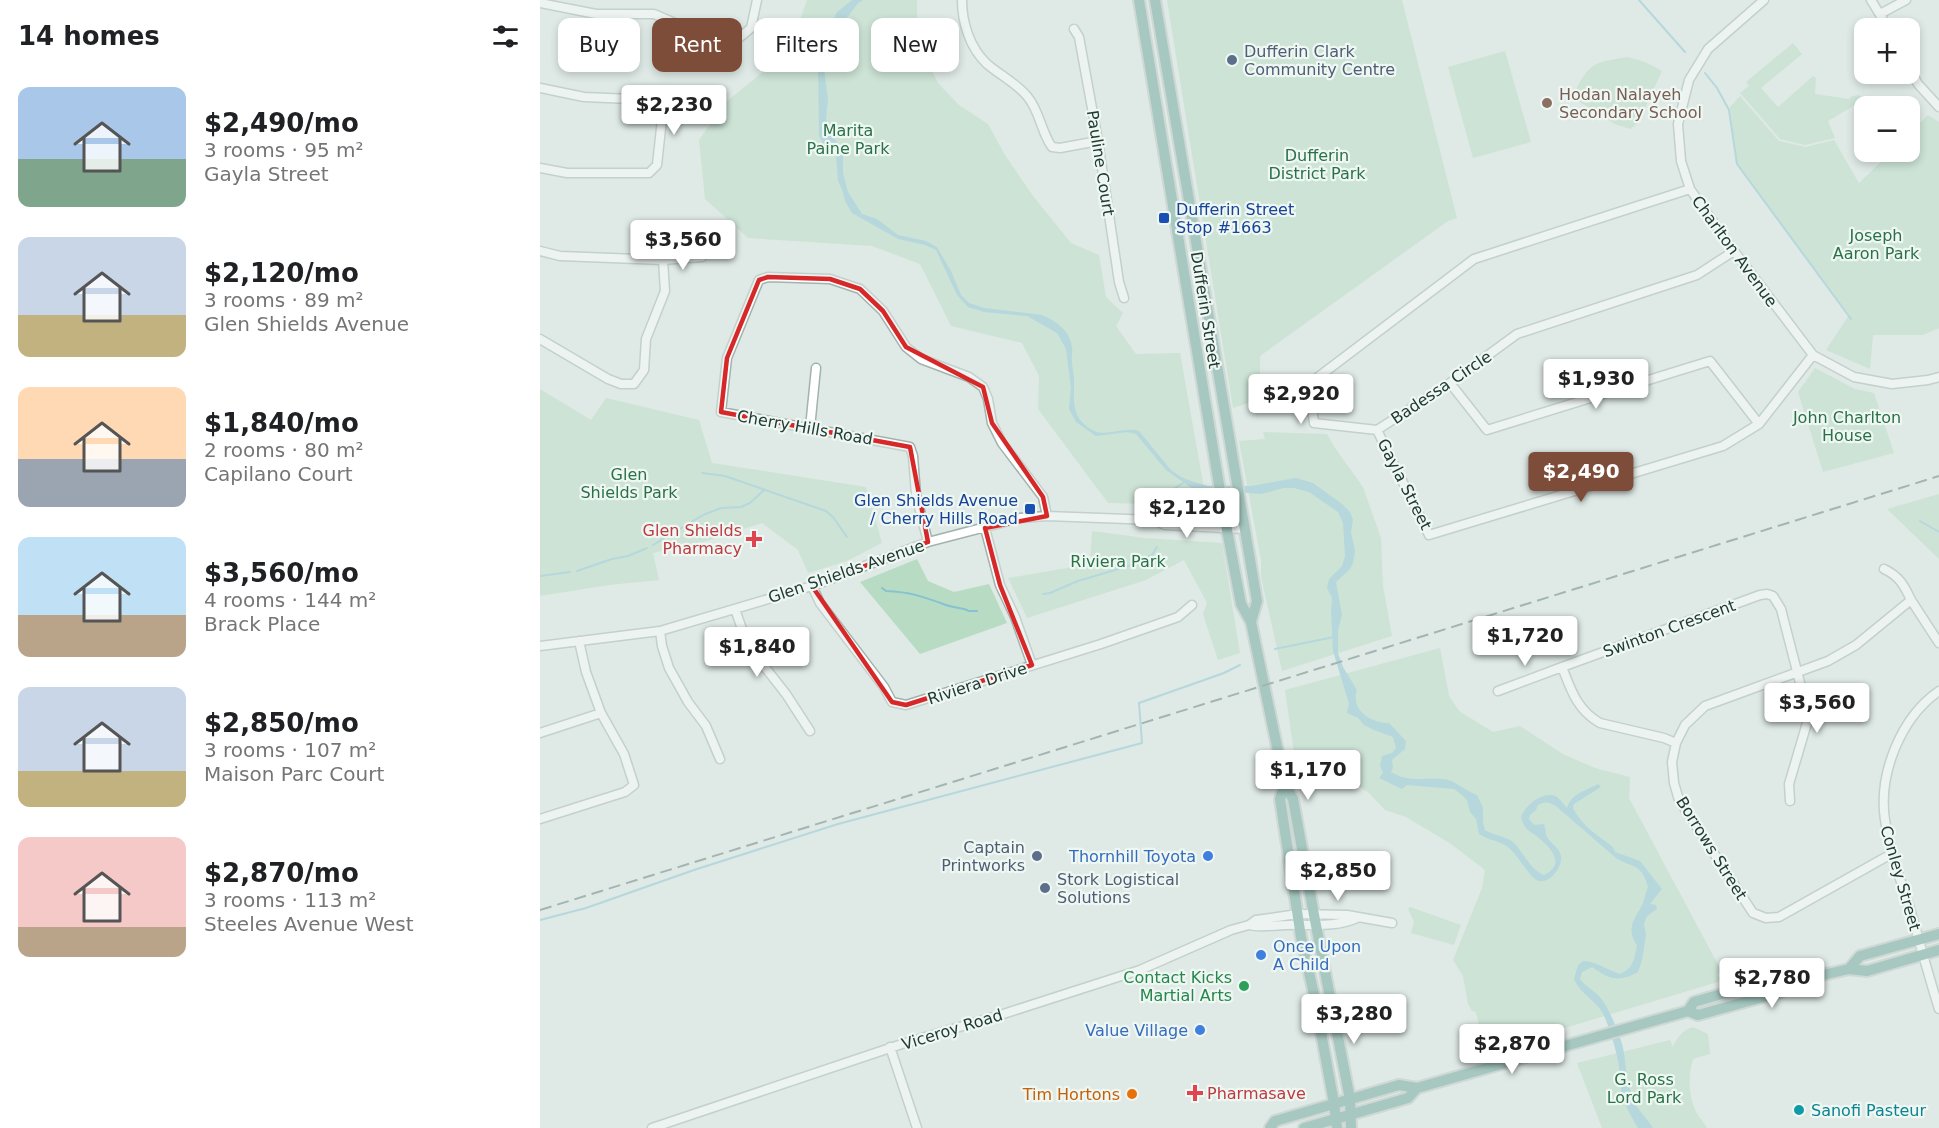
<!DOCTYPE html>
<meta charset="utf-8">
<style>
:root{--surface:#fff;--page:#f6f6f6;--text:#202124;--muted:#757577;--accent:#7e4d3a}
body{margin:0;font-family:"DejaVu Sans",sans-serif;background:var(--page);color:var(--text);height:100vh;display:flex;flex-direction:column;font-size:22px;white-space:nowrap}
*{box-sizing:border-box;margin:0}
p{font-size:20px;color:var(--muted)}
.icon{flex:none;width:33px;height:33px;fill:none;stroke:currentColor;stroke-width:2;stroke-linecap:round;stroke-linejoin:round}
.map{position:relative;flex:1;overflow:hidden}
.side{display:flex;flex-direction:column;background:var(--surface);width:540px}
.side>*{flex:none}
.banner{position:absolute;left:18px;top:18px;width:570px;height:54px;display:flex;gap:12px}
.tools{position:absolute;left:1314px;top:18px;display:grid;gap:12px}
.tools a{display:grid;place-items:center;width:66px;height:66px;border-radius:12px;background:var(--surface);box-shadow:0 3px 9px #0003;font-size:30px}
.price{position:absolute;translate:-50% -51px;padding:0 14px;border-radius:6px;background:#fff;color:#222;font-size:20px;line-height:39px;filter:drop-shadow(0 2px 3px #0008)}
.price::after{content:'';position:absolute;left:50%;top:36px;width:18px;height:14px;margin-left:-9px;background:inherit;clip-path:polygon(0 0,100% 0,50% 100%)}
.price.current{background:var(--accent);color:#fff}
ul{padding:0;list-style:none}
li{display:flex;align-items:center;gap:18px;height:150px;padding:0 18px}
li span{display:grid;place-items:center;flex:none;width:168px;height:120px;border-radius:12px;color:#555}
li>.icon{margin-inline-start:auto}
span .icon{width:72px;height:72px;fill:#fffc;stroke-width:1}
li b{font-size:26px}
h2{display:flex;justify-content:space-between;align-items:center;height:72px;padding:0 18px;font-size:26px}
.chip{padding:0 21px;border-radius:12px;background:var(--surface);box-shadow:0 3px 9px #0003;font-size:21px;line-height:54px}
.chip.current{background:var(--accent);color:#fff}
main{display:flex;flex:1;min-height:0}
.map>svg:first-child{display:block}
.green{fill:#b8dcc3}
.water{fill:#86c2d0}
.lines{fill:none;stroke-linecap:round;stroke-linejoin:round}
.stream{stroke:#86c2d0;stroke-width:2}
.minor-casing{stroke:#a2b2ad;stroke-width:11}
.major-casing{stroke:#bcc4c2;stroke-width:14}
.minor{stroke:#fff;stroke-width:8}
.major{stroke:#63a093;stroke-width:10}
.rail{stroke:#5a7670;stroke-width:2;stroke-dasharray:12 6;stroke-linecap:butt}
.marked{fill:none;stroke:#d62828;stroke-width:4.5;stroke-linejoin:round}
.service-dot{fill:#5c6f8a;stroke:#eff7f3;stroke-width:2}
.education-dot{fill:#8d6e63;stroke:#eff7f3;stroke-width:2}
.transit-dot{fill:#1a4fb4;stroke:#eff7f3;stroke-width:2}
.health-dot{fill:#e0444e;stroke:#eff7f3;stroke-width:2}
.shop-dot{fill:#3f7fe0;stroke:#eff7f3;stroke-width:2}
.leisure-dot{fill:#2e9e5b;stroke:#eff7f3;stroke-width:2}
.food-dot{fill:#e8710a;stroke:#eff7f3;stroke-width:2}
.culture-dot{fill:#0f9aa8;stroke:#eff7f3;stroke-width:2}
.labels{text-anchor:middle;stroke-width:4.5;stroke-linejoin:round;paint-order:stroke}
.service-label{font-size:16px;fill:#4e5e75;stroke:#eff7f3;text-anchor:start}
.education-label{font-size:16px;fill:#785e54;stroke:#eff7f3;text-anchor:start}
.park-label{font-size:16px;fill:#2b7148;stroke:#eff7f3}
.street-label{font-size:16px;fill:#203a34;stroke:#eff7f3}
.transit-label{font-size:16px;fill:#164399;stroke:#eff7f3;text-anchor:start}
.health-label{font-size:16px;fill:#be3a42;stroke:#eff7f3;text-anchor:end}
.shop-label{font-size:16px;fill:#366cbe;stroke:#eff7f3;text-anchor:end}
.leisure-label{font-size:16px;fill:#27864d;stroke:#eff7f3;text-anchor:end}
.food-label{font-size:16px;fill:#c56008;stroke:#eff7f3;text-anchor:end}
.culture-label{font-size:16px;fill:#0d838f;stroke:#eff7f3;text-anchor:start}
</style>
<main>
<section class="side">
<h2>14 homes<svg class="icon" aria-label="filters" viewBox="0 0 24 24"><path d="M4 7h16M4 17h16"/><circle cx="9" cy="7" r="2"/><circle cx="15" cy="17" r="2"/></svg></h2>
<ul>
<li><span style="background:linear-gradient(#a9c7e8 60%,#7fa58c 0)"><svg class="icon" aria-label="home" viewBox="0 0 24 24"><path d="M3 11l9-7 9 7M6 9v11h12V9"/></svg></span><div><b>$2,490/mo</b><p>3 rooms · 95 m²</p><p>Gayla Street</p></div></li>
<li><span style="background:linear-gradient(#c9d6e8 65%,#c2b280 0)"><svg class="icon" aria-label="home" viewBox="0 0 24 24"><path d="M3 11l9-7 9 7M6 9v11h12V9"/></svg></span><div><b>$2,120/mo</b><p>3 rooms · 89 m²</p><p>Glen Shields Avenue</p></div></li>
<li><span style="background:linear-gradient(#ffd9b3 60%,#9aa5b1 0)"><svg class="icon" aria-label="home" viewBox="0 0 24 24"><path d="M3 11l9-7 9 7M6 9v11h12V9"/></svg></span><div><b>$1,840/mo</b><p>2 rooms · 80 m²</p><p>Capilano Court</p></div></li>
<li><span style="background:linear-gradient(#bfe0f5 65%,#b9a48a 0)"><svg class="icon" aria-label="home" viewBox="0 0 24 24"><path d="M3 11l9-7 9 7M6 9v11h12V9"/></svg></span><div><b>$3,560/mo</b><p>4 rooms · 144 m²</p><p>Brack Place</p></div></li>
<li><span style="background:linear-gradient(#c9d6e8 70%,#c2b280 0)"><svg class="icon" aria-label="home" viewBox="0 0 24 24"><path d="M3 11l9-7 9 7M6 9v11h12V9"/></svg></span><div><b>$2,850/mo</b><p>3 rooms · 107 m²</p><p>Maison Parc Court</p></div></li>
<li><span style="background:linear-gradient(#f6c9c9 75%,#b9a48a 0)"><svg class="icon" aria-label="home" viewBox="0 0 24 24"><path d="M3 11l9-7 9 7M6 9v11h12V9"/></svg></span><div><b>$2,870/mo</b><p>3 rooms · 113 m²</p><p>Steeles Avenue West</p></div></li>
</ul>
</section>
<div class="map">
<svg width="1399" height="1128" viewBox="0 0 1399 1128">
<rect width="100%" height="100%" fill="#dfeae6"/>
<path class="green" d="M267,0H377V19L384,55L398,83L419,105L448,124L465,155L493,196L531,243L559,255L566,297L583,313L576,326L596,354L640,353L667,505L568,503L498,409L499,376L482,343L411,326L380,264L332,246L208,238L165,199L159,140L186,102L241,57L254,37Z
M627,0H862L917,218L908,221L720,356V399L693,408Z
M1253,43L1262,54L1221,88L1238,107L1273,76L1276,78L1275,94L1309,99L1312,96L1320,95L1322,101L1288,121L1295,138L1265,145L1240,139L1200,93L1209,86L1206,82Z
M965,51L991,142L933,158L908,67Z
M1088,57L1105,62L1122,71L1098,123L1090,129L1075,124L1032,97C1050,62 1051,63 1088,57Z
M1200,96L1239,141L1266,147L1294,140L1319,183L1351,152H1370V133L1388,115L1399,122V328L1383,335H1333L1330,369L1286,350L1309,315L1196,162L1190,107Z
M1275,368L1315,389L1334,393L1354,453L1283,472L1258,392Z
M0,389L51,420L66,398L159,420L172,463L326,487L342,543L307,561L268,573L258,550L222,523L163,542L113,553L119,580L69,585L0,596Z
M723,432L787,434L795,448L823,487L841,538L843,586L852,636L742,671L721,577V560L699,441L725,439Z
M1399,494V559L1347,509Z
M552,531L605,538L682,543L700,653L678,660L663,614L667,603L644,560L606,580L487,618L468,578L550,564Z
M377,559L388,581L414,592L449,584L467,623L380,654L320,582Z
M900,648L909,696L919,711L953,732L980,726L1023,754L1055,768L1090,777L1089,798L1182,972L1178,974L1181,981L945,1052L936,1012L932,1011L928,1004L923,976L913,960L942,888L945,870L911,844L866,817L845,810L829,793L789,766L756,767L745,690Z
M870,907L921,925L914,945L871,933L874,922L868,909Z
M1153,1027L1168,1034L1170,1054L1153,1059C1148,1076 1148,1095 1156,1112C1159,1117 1164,1122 1167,1128H1062L1037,1063L1130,1040L1133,1047C1137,1037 1143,1030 1153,1027Z"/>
<path class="water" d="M312,0H323L318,3L300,27L293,47L286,59L284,69L288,99L286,119L303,156V173L308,192L322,214L337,219L358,235L386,241L397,247L411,271L421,295L429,303L444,308L502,315C516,321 531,331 532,348C533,353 531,357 532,362C532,368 534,374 534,381C534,401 531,418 552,430C566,438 584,426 599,431L631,470L641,477L654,482L668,486H711L756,478L773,483L802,504L810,512L813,520L811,532L815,551L813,563L810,569L796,582L802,615L798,630V653L803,667L817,690C810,710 831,723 849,723L866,741L865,749L852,760L853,768L851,772C867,782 884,778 902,779C916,780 925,791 937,795L943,808V822L945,830C954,836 968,836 975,844C984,854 991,870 1004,875C1032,861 1001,839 988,830C985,828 983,823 981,818C983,807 1004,789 1017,797C1020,799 1024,805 1027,808C1031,793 1046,791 1058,784L1061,787L1034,804L1033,808C1039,821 1053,833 1065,841C1070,845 1073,845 1075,852L1100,861L1122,889L1110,904L1116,905L1117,909L1107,916L1104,924L1106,935L1102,960L1098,972C1078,983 1069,979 1052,967L1042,972L1040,979C1047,988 1057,992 1063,1001C1071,1013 1082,1039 1084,1053C1086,1068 1087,1083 1093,1098C1098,1112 1106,1116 1113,1128H1098C1092,1117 1085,1107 1082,1095C1080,1086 1080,1076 1079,1067C1077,1052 1071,1033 1065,1018C1059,1001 1040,995 1034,979L1038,965L1043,961C1056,961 1067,970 1080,974C1093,969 1095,958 1097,945C1087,932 1092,921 1100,909C1104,903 1105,894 1108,887C1102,863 1092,868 1076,858L1017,807C1010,802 1006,801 998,805L996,810L990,815L989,819L994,825L1004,824C1006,829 1005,833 1007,837C1012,845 1019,847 1021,856C1023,867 1008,888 995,879C987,873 977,854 968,847C960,841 948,840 939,834L936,819L930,812L927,800L923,796L914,789L867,785L862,789L839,778L843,773L840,766L842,756L852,753L856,748L853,737L834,730L824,725L818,718L807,713L809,704L793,651L791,612L792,598L787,588L789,579L802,566L805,556L803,523L798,512L769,492L754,488H744L721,494L653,489L626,470L596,434L587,432L556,436L536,422L529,409L531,388L526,349L517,333L487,316L444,312L428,307L417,295L396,250L385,245L358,239L312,213L305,201L303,192L298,181L296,155L285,147L279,136L278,64L289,41L296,13Z"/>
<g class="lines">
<path class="stream" d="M1099,0L1145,52
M1165,73L1177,88L1189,110L1197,164L1311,319
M162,473L185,476L286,511L293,517L307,537
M628,497L632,490L643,483
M1380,521L1399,532
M113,545L163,515L181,508L201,507L210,503L224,490
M37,571L72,559L88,556L107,548
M0,576L30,572
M342,588L346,591C371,592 384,597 406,605C414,608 422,607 429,611H437
M503,594L510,593L538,581L595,564L612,555L617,547
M735,649L794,637
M0,920L46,908L154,870L298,824L602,743L599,703L684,673L700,665"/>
<defs>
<path id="minor" d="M422,0C422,23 430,48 447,64C460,75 476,83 487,96C500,111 501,132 512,147L520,148L558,141
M1224,0L1168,49L1149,80L1138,124L1141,161L1150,189L1194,251L1273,355L1314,377L1352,384L1388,380L1399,377
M1331,0L1348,28
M0,3L56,14H114L179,42L193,43L211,28L217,0
M1340,14L1366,0
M534,29L539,37L558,141L579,282L584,298
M1370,70L1378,84L1399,107
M0,88L44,97L114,100L123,110L117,165L109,173H27L0,168
M1150,189L934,259L769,384L774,423L837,430L910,383L977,334L1157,275L1194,251
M0,251L20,256L123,260L125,291L106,339L104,370L94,384H81L68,379L0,339
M123,260L162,257
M910,383L947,430L1170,361L1219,424
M270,428L276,368
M837,430L889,535L1183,446L1219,424L1273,355
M614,520L625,525L704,529
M445,528L460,585L475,617L492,665
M388,542L376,495L373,456L370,447L181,412L187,358L219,280L228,277L290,279L320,289L343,311L366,347L381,359L429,377L443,387L448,399L452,423L462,443L503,497L507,516
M1344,569C1359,576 1364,585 1371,600
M272,586L280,603L344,687L352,702L366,705L561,644L638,617L652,605
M195,609L202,629L213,652L246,694L270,731
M120,631L122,646L129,668L148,702L166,726L180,759
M0,646L120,631L272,586L388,542L480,518L507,516L614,520L626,516L702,518
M958,691L1022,667
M1399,691C1361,717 1338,774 1345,820C1350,851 1361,882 1371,912C1380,944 1389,977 1399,1009
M0,733L61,713
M1136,743L1124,738L1060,723C1037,710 1031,690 1022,667L1220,595L1227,594L1233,596L1241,609L1268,714L1267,723L1249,784L1250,801
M0,819L85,792L94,785L84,754L61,713L46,672L39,641
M1353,853L1239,917L1226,918L1213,913L1139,800L1134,783L1132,762L1136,743L1145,725L1165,706L1288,661L1316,645L1371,600L1399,643
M709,925C721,928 734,925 747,925C771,924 795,928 817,918
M350,1047L377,1128
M112,1128L362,1044L460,1015L600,970L691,930L709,925L716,920L758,914L807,915L852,923"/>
<path id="major" d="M599,0L683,509L701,604L711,622L745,785L753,799L774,915L810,1099L811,1128
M615,0L717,601L711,622
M745,785L740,799L761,937L773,990L794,1103L797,1128
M1309,969L1320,956L1399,934
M1148,1011L1154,1002L1233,979L1248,983L1309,969L1327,971L1399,950
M730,1128L735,1121L859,1085L877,1088L1148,1011L1158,1015L1241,992L1248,983
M764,1128L868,1098L877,1088"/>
</defs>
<use href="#minor" class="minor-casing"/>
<use href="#major" class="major-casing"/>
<use href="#minor" class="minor"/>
<use href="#major" class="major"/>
<path class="rail" d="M0,910L1399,476"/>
</g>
<path d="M0 0H1399V1128H0ZM228,277L290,279L320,289L343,311L366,347L443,387L452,423L503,497L507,516L445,528L460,585L492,665L366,705L352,702L272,586L388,542L370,447L181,412L187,358L219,280Z" fill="#dfeae6" fill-opacity=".55" fill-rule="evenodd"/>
<path class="marked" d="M228,277L290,279L320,289L343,311L366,347L443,387L452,423L503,497L507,516L445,528L460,585L492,665L366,705L352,702L272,586L388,542L370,447L181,412L187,358L219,280Z"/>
<g class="service-dot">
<circle cx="692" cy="60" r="6"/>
<circle cx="497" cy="856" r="6"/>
<circle cx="505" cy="888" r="6"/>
</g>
<circle class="education-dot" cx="1007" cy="103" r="6"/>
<g class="transit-dot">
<rect x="618" y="212" width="12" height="12" rx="3"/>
<rect x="484" y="503" width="12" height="12" rx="3"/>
</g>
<g class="health-dot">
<path d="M211 530h6v6h6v6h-6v6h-6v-6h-6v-6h6z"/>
<path d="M652 1084h6v6h6v6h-6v6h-6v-6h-6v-6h6z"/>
</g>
<g class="shop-dot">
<circle cx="668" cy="856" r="6"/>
<circle cx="721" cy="955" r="6"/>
<circle cx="660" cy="1030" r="6"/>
</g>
<circle class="leisure-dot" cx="704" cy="986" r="6"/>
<circle class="food-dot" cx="592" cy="1094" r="6"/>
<circle class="culture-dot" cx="1259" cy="1110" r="6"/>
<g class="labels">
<g class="service-label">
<text x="704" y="57">Dufferin Clark<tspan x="704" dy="18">Community Centre</tspan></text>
<text x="485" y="853" text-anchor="end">Captain<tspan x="485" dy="18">Printworks</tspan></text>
<text x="517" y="885">Stork Logistical<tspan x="517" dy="18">Solutions</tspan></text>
</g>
<g class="education-label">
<text x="1019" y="100">Hodan Nalayeh<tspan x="1019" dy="18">Secondary School</tspan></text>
</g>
<g class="park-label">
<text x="308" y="136">Marita<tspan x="308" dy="18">Paine Park</tspan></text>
<text x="777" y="161">Dufferin<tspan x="777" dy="18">District Park</tspan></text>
<text x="1336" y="241">Joseph<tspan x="1336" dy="18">Aaron Park</tspan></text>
<text x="1307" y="423">John Charlton<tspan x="1307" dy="18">House</tspan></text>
<text x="89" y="480">Glen<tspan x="89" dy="18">Shields Park</tspan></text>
<text x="578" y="567">Riviera Park</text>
<text x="1104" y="1085">G. Ross<tspan x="1104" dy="18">Lord Park</tspan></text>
</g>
<g class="street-label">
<text transform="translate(561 163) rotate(81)" y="6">Pauline Court</text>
<text transform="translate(1195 251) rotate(54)" y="6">Charlton Avenue</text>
<text transform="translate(666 310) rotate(81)" y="6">Dufferin Street</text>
<text transform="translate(901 387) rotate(-34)" y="6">Badessa Circle</text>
<text transform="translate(265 427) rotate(10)" y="6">Cherry Hills Road</text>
<text transform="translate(865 484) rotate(63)" y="6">Gayla Street</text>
<text transform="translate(306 571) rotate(-19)" y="6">Glen Shields Avenue</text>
<text transform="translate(1129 628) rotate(-20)" y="6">Swinton Crescent</text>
<text transform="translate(437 683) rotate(-18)" y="6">Riviera Drive</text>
<text transform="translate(1172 848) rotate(58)" y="6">Borrows Street</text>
<text transform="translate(1361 878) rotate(74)" y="6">Conley Street</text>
<text transform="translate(412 1029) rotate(-17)" y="6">Viceroy Road</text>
</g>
<g class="transit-label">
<text x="636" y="215">Dufferin Street<tspan x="636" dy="18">Stop #1663</tspan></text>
<text x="478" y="506" text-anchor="end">Glen Shields Avenue<tspan x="478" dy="18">/ Cherry Hills Road</tspan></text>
</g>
<g class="health-label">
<text x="202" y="536">Glen Shields<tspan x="202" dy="18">Pharmacy</tspan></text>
<text x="667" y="1099" text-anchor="start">Pharmasave</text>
</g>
<g class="shop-label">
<text x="656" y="862">Thornhill Toyota</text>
<text x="733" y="952" text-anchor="start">Once Upon<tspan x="733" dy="18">A Child</tspan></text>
<text x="648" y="1036">Value Village</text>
</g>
<g class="leisure-label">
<text x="692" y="983">Contact Kicks<tspan x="692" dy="18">Martial Arts</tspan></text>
</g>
<g class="food-label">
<text x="580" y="1100">Tim Hortons</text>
</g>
<g class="culture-label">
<text x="1271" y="1116">Sanofi Pasteur</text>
</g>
</g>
</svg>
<div class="tools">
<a>+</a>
<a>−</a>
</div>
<b class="price" style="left:134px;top:136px">$2,230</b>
<b class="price" style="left:143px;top:271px">$3,560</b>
<b class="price" style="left:1056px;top:410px">$1,930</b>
<b class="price" style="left:761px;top:425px">$2,920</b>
<b class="price current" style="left:1041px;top:503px">$2,490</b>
<b class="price" style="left:647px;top:539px">$2,120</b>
<b class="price" style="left:985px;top:667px">$1,720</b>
<b class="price" style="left:217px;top:678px">$1,840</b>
<b class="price" style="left:1277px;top:734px">$3,560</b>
<b class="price" style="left:768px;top:801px">$1,170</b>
<b class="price" style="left:798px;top:902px">$2,850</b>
<b class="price" style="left:1232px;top:1009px">$2,780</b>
<b class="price" style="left:814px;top:1045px">$3,280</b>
<b class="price" style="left:972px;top:1075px">$2,870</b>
<div class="banner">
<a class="chip">Buy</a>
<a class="chip current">Rent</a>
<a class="chip">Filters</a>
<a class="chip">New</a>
</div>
</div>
</main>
